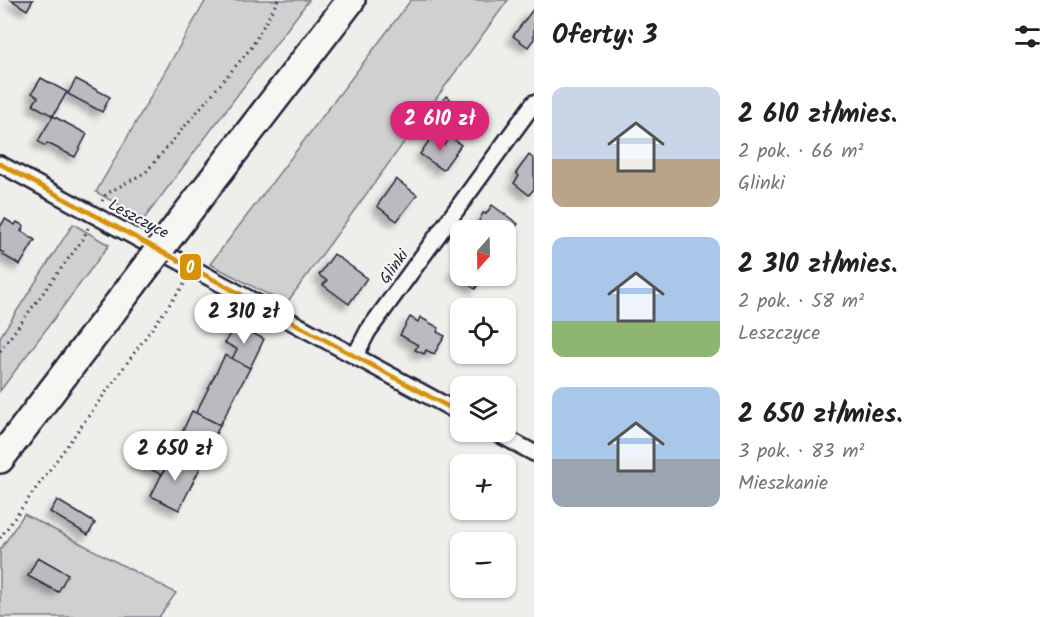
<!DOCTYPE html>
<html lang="pl">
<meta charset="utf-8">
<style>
:root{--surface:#fff;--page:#f2f2f2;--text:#202124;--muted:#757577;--accent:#db2777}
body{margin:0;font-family:Kalam,sans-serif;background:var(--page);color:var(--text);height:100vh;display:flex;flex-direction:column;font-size:22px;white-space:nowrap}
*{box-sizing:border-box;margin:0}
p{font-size:20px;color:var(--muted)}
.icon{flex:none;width:33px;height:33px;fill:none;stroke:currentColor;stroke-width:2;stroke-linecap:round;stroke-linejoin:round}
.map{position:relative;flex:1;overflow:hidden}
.panel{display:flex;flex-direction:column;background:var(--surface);width:528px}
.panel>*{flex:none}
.needle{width:39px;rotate:200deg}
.tools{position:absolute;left:450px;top:220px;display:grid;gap:12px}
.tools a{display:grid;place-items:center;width:66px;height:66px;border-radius:12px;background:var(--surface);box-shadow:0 2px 4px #0004;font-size:30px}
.price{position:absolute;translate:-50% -51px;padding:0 14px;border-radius:21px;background:#fff;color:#222;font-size:20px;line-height:39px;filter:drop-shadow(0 2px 3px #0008)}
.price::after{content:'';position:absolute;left:50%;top:36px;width:18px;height:14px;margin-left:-9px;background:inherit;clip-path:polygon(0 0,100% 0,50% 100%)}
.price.active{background:var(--accent);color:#fff}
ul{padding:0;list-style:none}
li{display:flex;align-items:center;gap:18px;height:150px;padding:0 18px}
li span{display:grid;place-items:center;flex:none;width:168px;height:120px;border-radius:12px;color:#555}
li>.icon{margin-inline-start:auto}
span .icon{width:72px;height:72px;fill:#fffc;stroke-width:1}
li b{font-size:26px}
h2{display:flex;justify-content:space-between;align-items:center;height:72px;padding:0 18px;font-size:26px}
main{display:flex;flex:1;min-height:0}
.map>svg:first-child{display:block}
.green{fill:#d0d0d1;stroke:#797986;stroke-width:1.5}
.building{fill:#bbbbbf;stroke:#22223b;stroke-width:1.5;filter:url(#shadow)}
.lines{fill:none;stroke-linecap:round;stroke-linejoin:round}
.street-casing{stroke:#22223b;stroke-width:20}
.highway-casing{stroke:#22223b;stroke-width:32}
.path{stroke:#22223b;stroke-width:3;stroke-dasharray:1.5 4.5;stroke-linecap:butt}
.street{stroke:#f6f6f2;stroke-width:15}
.highway{stroke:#f6f6f2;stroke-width:27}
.highway-bridge-casing{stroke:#22223b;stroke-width:32;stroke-linecap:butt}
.highway-bridge{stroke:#f6f6f2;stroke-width:27}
.bus-1-casing{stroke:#f6f6f2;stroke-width:9}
.bus-1{stroke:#d79209;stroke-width:4.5}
.labels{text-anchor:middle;stroke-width:4.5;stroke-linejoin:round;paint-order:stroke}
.street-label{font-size:16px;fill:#22223b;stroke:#f6f6f2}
.line-badge{stroke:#f6f6f2;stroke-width:2}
.badge-label{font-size:16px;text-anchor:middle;font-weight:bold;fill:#fff}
</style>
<main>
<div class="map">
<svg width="534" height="617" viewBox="0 0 534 617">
<defs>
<filter id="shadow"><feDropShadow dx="-5.5" dy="5.5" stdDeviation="3" flood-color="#0004"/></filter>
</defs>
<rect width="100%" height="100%" fill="#eeeeeb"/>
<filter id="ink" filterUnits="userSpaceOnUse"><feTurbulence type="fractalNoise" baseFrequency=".0167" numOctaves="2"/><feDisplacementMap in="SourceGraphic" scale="12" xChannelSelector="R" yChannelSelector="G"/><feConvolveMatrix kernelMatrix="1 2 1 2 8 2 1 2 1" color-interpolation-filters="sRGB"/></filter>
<g filter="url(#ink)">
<path class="green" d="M206,0H309L144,219L96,192Z
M411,0H508L286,304L210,264Z
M73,224L109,245L0,391V337Z
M24,514L176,593L159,617H0V550Z"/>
<path class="building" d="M11,0H33L27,10Z
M534,8V39L528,47L513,36Z
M41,78L67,92L53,116L33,105L38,97L32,93Z
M76,79L110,97L102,112L68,94Z
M446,96L461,107L453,119L437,107Z
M53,116L87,134L75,157L47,143L45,146L38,141Z
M432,136L444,145L450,136L461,145L443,170L420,154Z
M529,155L534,159V189L529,195L514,183L519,176L516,173Z
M396,179L417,195L397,221L377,206Z
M492,205L518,224L506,240V231L475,229L483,213L486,214Z
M5,219L15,225L17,222L24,226L21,231L35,240L20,265L3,255L4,253L0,251V227Z
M506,249L517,257L506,274Z
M334,254L367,278L349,304L323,285L327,281L319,275Z
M460,263V276H484L475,289L453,273Z
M410,317L418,322L420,317L439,328L437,332L445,336L434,354L426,350L424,354L415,350L418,345L400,335Z
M235,324L264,339L250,368L232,359L237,349L225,343Z
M225,355L250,368L220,425L196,413Z
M192,411L220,425L200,468L172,454Z
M146,441L172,454L162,475L136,462Z
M172,454L200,468L179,510L151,496Z
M57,500L95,523L88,535L50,512Z
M38,557L68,574L58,592L28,576Z"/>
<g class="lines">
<defs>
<path id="street" d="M0,164L460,413
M355,356L368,331L534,103
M495,432L534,453"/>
<path id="highway" d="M204,191L351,0
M0,459L133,284"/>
</defs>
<use href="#street" class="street-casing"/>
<use href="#highway" class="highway-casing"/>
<path class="path" d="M102,201L106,194L146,172L251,48L278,0
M0,351L83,239L88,228
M471,432L480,437
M0,538L185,283"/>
<use href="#street" class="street"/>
<use href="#highway" class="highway"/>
<defs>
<path id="highway-bridge" d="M133,284L204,191"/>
</defs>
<use href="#highway-bridge" class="highway-bridge-casing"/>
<use href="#highway-bridge" class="highway-bridge"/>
<defs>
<path id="bus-1" d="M0,164L460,413"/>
</defs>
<use href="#bus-1" class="bus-1-casing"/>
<use href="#bus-1" class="bus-1"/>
</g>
</g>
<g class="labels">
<g class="street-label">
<text transform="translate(139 218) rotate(28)" y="6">Leszczyce</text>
<text transform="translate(393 266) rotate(-54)" y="6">Glinki</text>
</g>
</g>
<rect class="line-badge" x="179" y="253" width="23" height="28" rx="6" fill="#d79209"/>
<g class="badge-label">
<text x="190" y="273">0</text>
</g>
</svg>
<div class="tools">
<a><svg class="needle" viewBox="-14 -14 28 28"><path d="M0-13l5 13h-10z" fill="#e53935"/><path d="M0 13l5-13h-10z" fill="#757577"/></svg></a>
<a><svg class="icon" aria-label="locate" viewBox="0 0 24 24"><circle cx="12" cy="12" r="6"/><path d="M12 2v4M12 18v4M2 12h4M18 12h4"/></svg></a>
<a><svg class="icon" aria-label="layers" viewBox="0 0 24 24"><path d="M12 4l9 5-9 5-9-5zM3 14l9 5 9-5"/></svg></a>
<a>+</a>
<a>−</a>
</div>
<b class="price active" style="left:440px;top:152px">2 610 zł</b>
<b class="price" style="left:244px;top:345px">2 310 zł</b>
<b class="price" style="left:175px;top:482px">2 650 zł</b>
</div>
<section class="panel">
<h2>Oferty: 3<svg class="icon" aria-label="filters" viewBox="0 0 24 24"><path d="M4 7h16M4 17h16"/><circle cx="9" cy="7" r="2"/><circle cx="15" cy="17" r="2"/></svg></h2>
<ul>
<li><span style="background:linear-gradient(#c9d6e8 60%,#b9a48a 0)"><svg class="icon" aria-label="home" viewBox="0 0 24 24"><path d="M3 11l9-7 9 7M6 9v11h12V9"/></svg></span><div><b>2 610 zł/mies.</b><p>2 pok. · 66 m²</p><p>Glinki</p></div></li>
<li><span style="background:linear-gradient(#a9c7e8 70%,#8fb573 0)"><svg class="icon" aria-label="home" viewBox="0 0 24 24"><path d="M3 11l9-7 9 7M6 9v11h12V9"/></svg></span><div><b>2 310 zł/mies.</b><p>2 pok. · 58 m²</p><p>Leszczyce</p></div></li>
<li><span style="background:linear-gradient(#a9c7e8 60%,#9aa5b1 0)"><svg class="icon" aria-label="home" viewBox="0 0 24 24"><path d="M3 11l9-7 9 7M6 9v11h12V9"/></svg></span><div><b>2 650 zł/mies.</b><p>3 pok. · 83 m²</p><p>Mieszkanie</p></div></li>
</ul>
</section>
</main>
